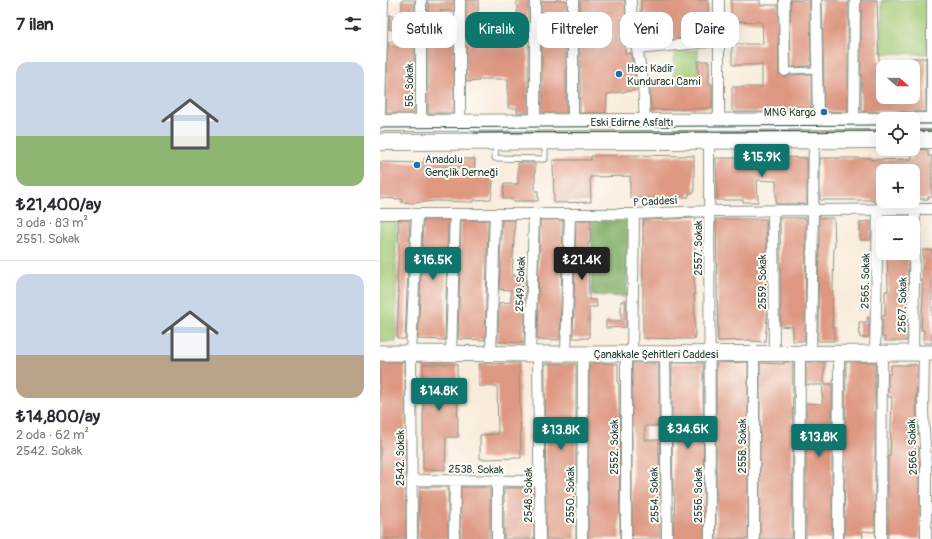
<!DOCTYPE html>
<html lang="tr">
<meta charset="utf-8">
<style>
:root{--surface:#fff;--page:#f2f2f3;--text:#2b2b33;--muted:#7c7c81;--line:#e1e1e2;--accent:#0f766e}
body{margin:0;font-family:Pangolin,sans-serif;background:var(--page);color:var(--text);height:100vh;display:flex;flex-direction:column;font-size:15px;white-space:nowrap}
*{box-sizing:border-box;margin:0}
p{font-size:13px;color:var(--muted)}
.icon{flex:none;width:22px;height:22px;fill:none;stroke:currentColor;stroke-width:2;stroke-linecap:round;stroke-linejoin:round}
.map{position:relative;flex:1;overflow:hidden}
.drawer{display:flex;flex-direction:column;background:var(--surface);width:380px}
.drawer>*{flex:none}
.top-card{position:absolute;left:12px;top:12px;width:380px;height:36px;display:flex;gap:8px}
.needle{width:26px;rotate:110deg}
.controls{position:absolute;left:496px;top:60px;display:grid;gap:8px}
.controls a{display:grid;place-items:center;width:44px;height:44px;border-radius:8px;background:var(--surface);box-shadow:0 4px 16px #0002;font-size:20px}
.price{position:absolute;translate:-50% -34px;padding:0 9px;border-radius:4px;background:var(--accent);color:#fff;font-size:13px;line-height:26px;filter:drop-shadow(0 1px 2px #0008)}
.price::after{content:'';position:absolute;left:50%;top:24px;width:12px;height:9px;margin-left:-6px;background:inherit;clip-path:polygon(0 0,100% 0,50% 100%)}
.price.selected{background:#222;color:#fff}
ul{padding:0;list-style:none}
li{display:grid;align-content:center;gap:8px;height:212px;padding:0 16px}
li+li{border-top:1px solid var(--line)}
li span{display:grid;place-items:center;height:124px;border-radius:12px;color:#555}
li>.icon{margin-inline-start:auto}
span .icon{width:72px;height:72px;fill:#fffc;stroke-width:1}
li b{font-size:17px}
h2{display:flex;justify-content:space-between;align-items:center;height:48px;padding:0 16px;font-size:17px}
.tag{padding:0 14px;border-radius:12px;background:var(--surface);box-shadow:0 4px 16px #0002;font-size:14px;line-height:36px}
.tag.selected{background:var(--accent);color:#fff}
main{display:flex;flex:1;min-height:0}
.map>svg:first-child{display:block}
.green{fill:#a1c873;stroke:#608254}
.forest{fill:#80ac65;stroke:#50744c}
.building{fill:#de9882}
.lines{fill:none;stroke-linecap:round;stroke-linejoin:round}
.service-casing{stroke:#8c9488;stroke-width:7}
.minor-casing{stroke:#8c9488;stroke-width:12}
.secondary-casing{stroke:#8c9488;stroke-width:17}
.primary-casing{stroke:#8c9488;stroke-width:18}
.service{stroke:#fff;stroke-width:5}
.minor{stroke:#fff;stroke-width:10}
.secondary{stroke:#fff;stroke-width:15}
.primary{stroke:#fff;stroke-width:16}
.tram{stroke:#1f3d34;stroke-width:1}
.poi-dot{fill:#1f6fb2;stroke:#fdfcf7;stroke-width:1.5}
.labels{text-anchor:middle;stroke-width:4;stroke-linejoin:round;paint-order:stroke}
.poi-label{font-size:11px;fill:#1f3d34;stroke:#fdfcf7;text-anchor:start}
.street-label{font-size:11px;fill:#1f3d34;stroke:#fdfcf7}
</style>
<main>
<section class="drawer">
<h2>7 ilan<svg class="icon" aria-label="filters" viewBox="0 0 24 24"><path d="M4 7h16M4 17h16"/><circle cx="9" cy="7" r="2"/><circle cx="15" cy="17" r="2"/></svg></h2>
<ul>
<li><span style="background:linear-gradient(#c9d6e8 60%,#8fb573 0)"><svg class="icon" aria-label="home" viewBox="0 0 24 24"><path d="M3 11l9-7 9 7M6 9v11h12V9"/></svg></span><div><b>₺21,400/ay</b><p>3 oda · 83 m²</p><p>2551. Sokak</p></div></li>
<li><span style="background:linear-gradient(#c9d6e8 65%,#b9a48a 0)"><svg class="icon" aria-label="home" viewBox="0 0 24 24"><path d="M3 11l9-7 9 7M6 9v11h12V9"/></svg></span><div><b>₺14,800/ay</b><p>2 oda · 62 m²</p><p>2542. Sokak</p></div></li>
</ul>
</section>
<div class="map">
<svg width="552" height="539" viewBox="0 0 552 539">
<rect width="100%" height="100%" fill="#fdfcf7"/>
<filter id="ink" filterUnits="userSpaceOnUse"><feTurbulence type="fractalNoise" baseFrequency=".025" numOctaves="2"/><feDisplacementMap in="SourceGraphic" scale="8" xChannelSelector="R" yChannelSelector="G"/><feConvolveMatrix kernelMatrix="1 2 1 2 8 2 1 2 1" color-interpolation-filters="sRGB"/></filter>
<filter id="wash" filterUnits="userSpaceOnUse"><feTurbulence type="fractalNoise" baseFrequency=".012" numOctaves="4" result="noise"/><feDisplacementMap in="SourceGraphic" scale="16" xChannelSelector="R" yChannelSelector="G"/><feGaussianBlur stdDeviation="0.9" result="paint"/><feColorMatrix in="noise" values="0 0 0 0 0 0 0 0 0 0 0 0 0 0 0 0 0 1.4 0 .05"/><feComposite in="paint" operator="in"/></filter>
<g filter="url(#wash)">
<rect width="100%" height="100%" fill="#f9ecdc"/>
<path class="green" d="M502,0H547V54L502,53Z
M294,50H318L317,84H294Z
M0,217L16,218V342H0Z"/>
<path class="forest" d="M212,221H249L247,297L211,295Z"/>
<g id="blocks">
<path class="building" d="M22,0H34V31L9,29V15L22,17Z
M48,0H74V11H60L59,33H74V113H48V42H54V33H48Z
M86,0H98V34H137V0H148V113H137V108H128V79H99V81L86,82Z
M176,0H186V113H162V1H176Z
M200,0H245L246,36L245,54L251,53L257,90L227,94L226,113H200Z
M261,0H328V36L286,40H261Z
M351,0H380V5H398L399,74L405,77L410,75L431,74V112H354L352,110V87H382V65H352V44H383L382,22L351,21Z
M410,0H430L431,66L411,67Z
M442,0H468V112L444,111Z
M481,0H497L499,61H503V97H533V67H507V61L533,60V58H546V112L481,111Z
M8,42H34V113H6Z
M318,61H329V84H332V108L271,110L270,86L318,84Z
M532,149L548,150V156H552V197H548V199H533V171H503V202H493V200H440V158H491V160L532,159Z
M250,155L314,156V193H309V197L250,198V176L210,177L211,202L174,203L173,160H211V156Z
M377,155H395V160L406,157L427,158V204H396V181L377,180L378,202H363V200H337L336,158H362V156Z
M44,158L95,159L94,174L114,173L111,199L94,200V202L55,201L33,203L21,202L22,199L0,198V162L44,163Z
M138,163H155V191H158V201H133L132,199H123L124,184H138Z
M508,216L528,217V223H507Z
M316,218L314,276L315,339L263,338V220Z
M400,218H426L425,341H413V327L401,326Z
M439,218H454L455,247H454L452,327H454V341H438Z
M336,219H386L387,315L385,342L371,341V340L338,341Z
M18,220H30L25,339H17L19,291L17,280L19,251Z
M43,220H68L65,340L38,339Z
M81,220H108L105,340L78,339Z
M122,220H135L132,275H146L144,343L118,342L119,303L131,302V290L119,289Z
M160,220H183L180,340L157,339Z
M196,220H211L210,243H208L209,300H216L217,307H209V338H193Z
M491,221V240H480V222Z
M543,250H552V343H544V330H541L543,296H542Z
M507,253H528L527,341H505V337H502V316H505V291H508Z
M480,288H490L489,308H480Z
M241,301H246V327L226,328V321H241Z
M487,317H489V337L480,338L479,322H487Z
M0,362H25L26,539H0Z
M368,362V539H336V363Z
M404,362H413L412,539H380V363L404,364Z
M426,362H444V384H452V539H426V403L442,404L443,385H426Z
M466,362H495V532L482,531L483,539H464Z
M139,363L141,458L100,459V435L118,434L117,386H99V364Z
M209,363L238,364V384H239L240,539H208Z
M252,363H279V426H265V440H279L280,539H252Z
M292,363H323L324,539H293L295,495H293L292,440L294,427H292Z
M43,364H77L78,437H66L65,470L43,469Z
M165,364H196V539H166Z
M511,365H537L536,411L538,434H536V447H538L540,466V539H508V456H510L512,397H508V374H511Z
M40,487H68V539H38Z
M81,487H110V539H80Z
M124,488H153L154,539H124Z"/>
</g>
</g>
<g filter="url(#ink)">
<use href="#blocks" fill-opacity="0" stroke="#8c9488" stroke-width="1"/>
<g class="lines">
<defs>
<path id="service" d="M405,71L437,70
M116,144L115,158L165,159V143"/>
<path id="minor" d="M80,0V123
M155,0V122
M251,0L252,34L257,49L339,41
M404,0L405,71
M436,0L438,121
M552,0V121
M257,49L263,81L265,123
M0,113L3,0
M339,121V0
M474,121L475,0
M193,122V0
M41,123V0
M329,141L330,539
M393,211L394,354
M0,214H254L330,211L552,209
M533,353L535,209
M544,353L543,411L546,466V539
M71,354L75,214
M111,354L115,214
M150,354L154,214
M158,354L160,539
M186,354L190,214
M246,354V539
M252,354L254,214
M285,354L287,539
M374,354V539
M431,354L434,141
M495,354L498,209
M32,480L160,481
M117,481V539
M32,539L31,354L37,214
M74,539L75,480
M202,539L203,354
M419,539L420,354
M458,539L459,354
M501,539L502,354"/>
<path id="secondary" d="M0,353L186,354L552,353"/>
<path id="primary" d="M533,121H552
M0,123L503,121
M533,140H552
M0,142L503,140"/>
</defs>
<use href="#service" class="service-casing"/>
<use href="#minor" class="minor-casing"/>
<use href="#secondary" class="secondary-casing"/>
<use href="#primary" class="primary-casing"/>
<use href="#service" class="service"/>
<use href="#minor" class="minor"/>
<use href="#secondary" class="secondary"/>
<use href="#primary" class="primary"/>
<path class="tram" d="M533,124H552
M0,128L503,125
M533,131H552
M94,133L503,131"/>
</g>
</g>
<g class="poi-dot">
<circle cx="239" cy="74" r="4"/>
<circle cx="444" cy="112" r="4"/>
<circle cx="37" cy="165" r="4"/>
</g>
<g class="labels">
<g class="poi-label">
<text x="247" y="72">Hacı Kadir<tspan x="247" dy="13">Kunduracı Cami</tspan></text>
<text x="436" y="116" text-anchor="end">MNG Kargo</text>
<text x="45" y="163">Anadolu<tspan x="45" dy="13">Gençlik Derneği</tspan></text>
</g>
<g class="street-label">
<text transform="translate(29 85) rotate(-90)" y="4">56. Sokak</text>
<text x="252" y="126">Eski Edirne Asfaltı</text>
<text transform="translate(275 201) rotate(-3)" y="4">P Caddesi</text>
<text transform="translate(318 248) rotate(-90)" y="4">2557. Sokak</text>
<text transform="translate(485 281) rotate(-89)" y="4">2565. Sokak</text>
<text transform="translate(382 282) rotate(-90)" y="4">2559. Sokak</text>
<text transform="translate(140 284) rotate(-88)" y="4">2549. Sokak</text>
<text transform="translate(522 305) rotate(-89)" y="4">2567. Sokak</text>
<text x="276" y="358">Çanakkale Şehitleri Caddesi</text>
<text transform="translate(362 446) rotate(-90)" y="4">2558. Sokak</text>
<text transform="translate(234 447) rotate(-90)" y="4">2552. Sokak</text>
<text transform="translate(532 447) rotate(-92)" y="4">2566. Sokak</text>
<text transform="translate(20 458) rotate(-90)" y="4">2542. Sokak</text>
<text transform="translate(96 469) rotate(1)" y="4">2538. Sokak</text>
<text transform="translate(148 495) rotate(-90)" y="4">2548. Sokak</text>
<text transform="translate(190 495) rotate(-90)" y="4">2550. Sokak</text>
<text transform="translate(274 495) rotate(-91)" y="4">2554. Sokak</text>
<text transform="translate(318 495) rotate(-90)" y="4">2556. Sokak</text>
</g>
</g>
</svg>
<div class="controls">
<a><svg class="needle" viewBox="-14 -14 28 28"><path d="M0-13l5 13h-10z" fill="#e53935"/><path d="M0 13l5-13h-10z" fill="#7c7c81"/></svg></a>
<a><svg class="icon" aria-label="locate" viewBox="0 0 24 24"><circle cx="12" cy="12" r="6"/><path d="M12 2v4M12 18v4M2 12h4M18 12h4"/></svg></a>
<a>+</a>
<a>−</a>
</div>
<b class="price" style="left:382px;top:178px">₺15.9K</b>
<b class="price" style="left:53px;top:281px">₺16.5K</b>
<b class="price selected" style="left:202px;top:281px">₺21.4K</b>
<b class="price" style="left:59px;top:412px">₺14.8K</b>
<b class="price" style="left:308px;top:450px">₺34.6K</b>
<b class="price" style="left:181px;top:451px">₺13.8K</b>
<b class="price" style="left:439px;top:458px">₺13.8K</b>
<div class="top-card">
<a class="tag">Satılık</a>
<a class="tag selected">Kiralık</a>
<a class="tag">Filtreler</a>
<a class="tag">Yeni</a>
<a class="tag">Daire</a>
</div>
</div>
</main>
